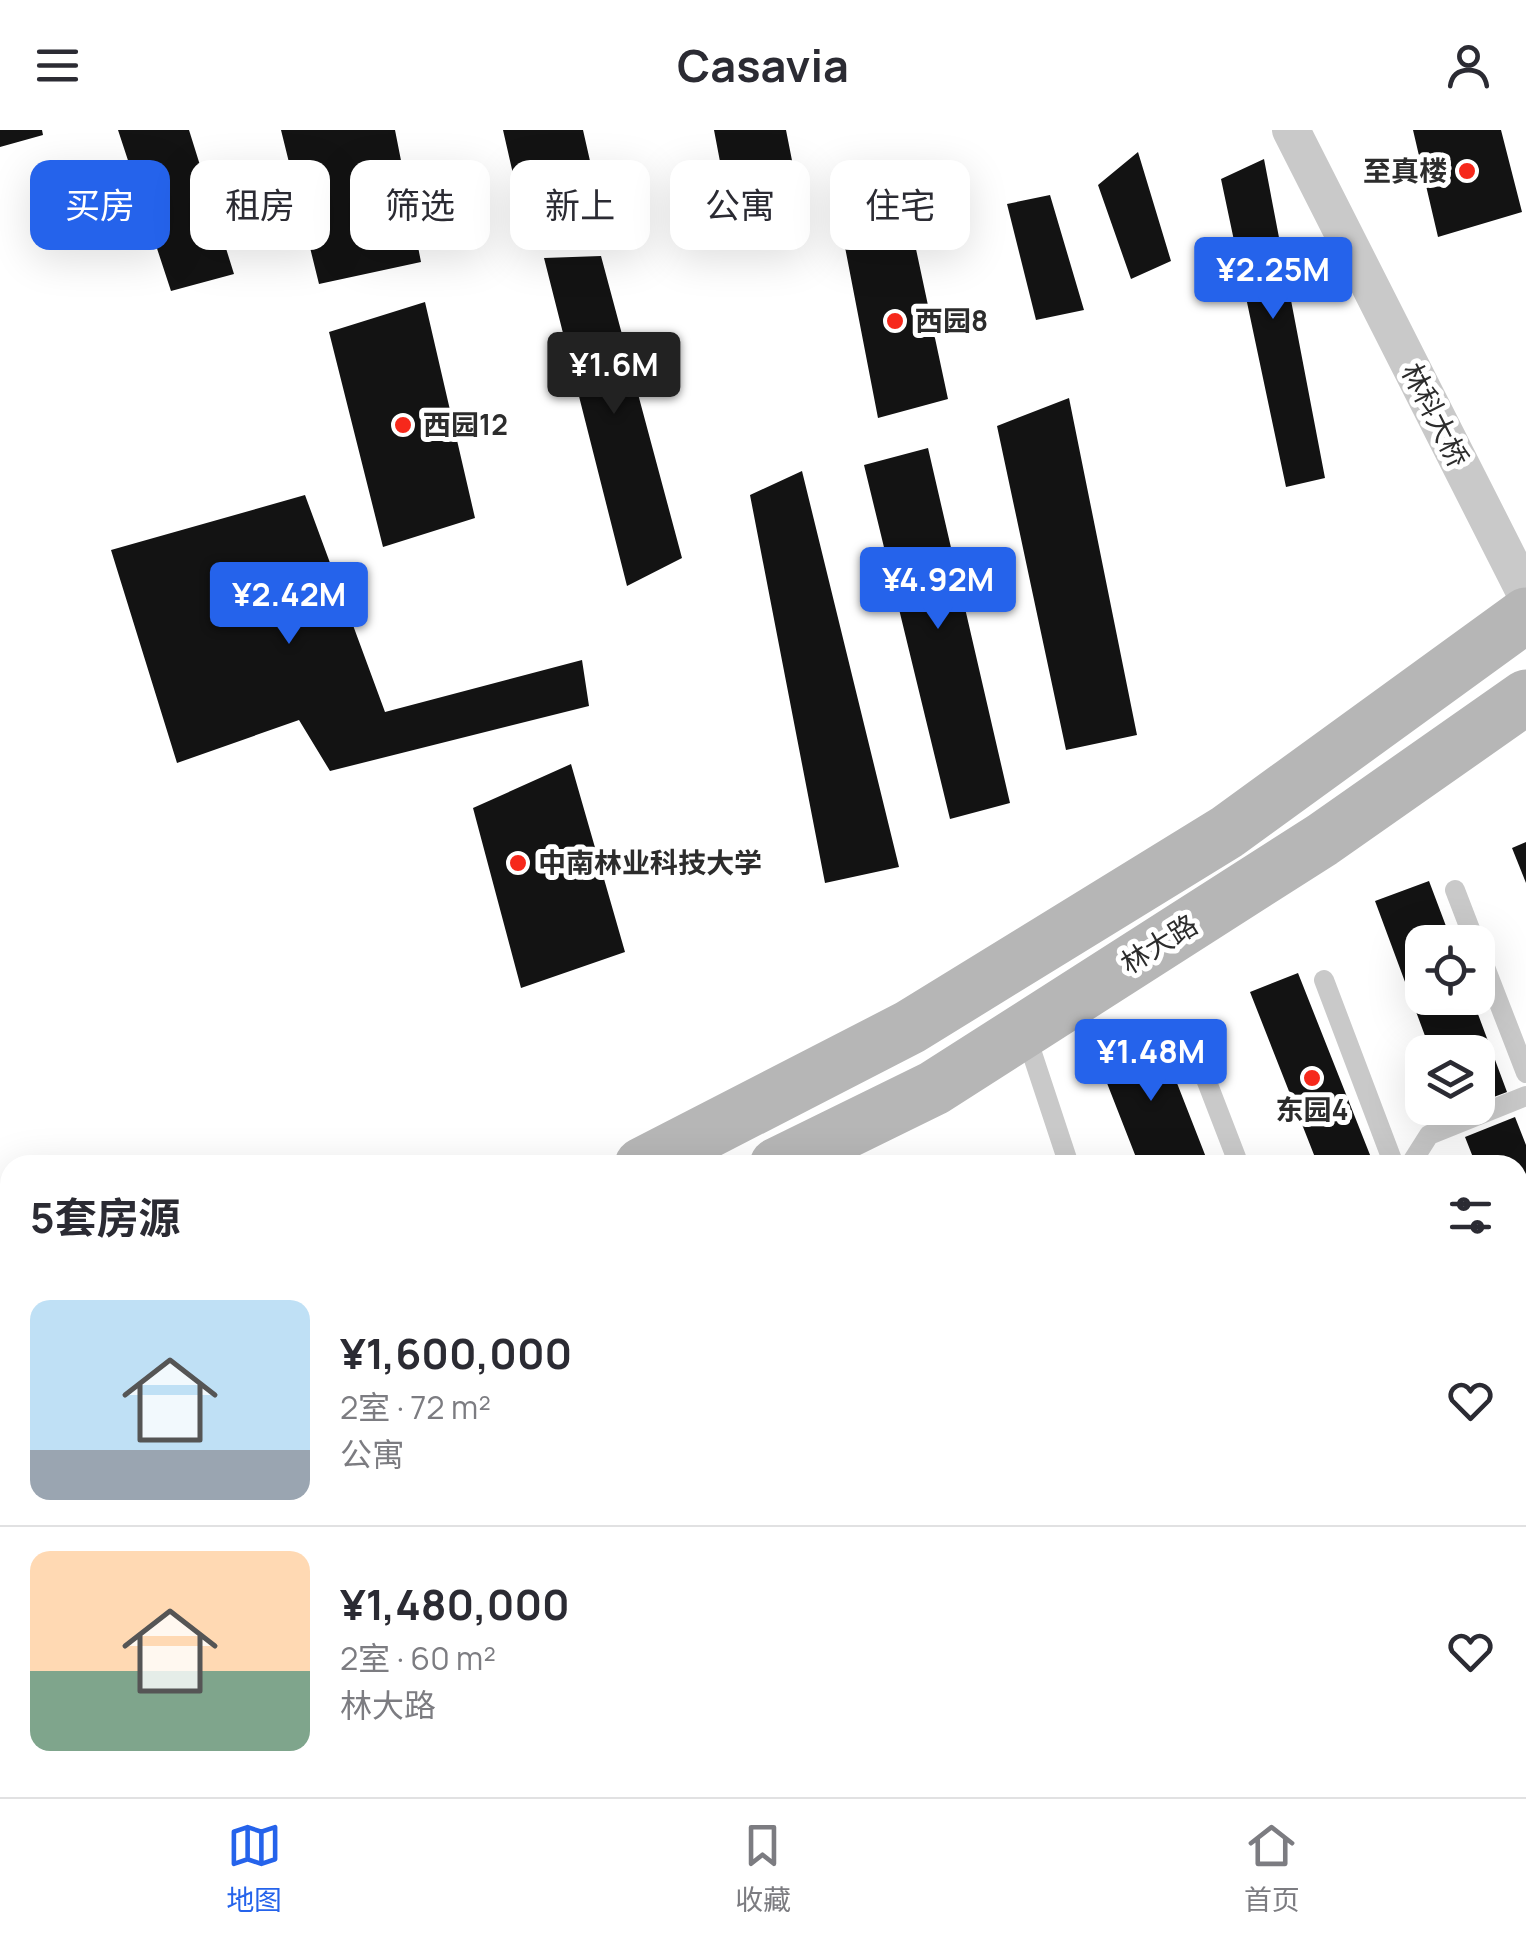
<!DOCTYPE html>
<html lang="zh">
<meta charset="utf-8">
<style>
:root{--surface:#fff;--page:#f2f2f3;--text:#2b2b33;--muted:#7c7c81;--line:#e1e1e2;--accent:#2563eb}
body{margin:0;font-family:Manrope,"Noto Sans SC",sans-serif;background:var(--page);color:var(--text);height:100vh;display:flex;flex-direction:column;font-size:38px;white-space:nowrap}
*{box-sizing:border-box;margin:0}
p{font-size:32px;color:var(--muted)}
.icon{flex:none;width:55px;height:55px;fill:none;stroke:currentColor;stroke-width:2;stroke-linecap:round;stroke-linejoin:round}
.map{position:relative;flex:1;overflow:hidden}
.drawer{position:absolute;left:0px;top:1025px;width:1528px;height:642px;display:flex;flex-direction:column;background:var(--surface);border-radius:30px 30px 0 0;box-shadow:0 10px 40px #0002}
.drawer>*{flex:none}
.top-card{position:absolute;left:30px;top:30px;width:1000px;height:90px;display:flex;gap:20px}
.buttons{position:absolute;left:1405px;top:795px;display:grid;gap:20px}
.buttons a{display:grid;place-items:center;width:90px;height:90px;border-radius:20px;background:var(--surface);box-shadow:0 10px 40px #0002;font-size:50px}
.price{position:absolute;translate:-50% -85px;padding:0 22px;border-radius:10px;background:var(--accent);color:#fff;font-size:32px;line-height:65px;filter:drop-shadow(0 2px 5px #0008)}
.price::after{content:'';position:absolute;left:50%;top:60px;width:30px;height:22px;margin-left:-15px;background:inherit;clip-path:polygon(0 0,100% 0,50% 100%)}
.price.selected{background:#222;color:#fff}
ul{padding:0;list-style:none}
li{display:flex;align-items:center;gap:30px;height:250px;padding:0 30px}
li+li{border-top:2px solid var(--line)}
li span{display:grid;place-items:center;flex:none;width:280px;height:200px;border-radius:20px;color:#555}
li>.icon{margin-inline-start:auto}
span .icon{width:120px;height:120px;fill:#fffc;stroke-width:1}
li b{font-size:42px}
h2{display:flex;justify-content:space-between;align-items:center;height:120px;padding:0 30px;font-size:42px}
.chip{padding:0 35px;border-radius:20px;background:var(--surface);box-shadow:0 10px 40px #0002;font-size:35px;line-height:90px}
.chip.selected{background:var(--accent);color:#fff}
header{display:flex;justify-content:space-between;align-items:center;height:130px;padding:0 30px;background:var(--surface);font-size:45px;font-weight:700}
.tab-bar{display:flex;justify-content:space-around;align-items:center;height:140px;border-top:2px solid var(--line);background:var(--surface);font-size:28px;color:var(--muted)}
.tab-bar a{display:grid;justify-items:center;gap:5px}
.tab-bar .selected{color:var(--accent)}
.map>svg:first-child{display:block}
.building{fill:#131313}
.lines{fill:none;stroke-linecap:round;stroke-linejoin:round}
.lane{stroke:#c9c9c9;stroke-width:20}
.street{stroke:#c9c9c9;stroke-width:38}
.secondary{stroke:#b6b6b6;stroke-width:55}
.poi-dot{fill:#f6281b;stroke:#fff;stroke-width:4}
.labels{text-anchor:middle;stroke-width:10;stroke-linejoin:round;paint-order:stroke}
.poi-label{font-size:28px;font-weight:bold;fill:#2c2c2c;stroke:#fff;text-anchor:start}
.street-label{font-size:28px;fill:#2c2c2c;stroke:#fff}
</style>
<header><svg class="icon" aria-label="menu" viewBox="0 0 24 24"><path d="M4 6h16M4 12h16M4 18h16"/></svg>Casavia<svg class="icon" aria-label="person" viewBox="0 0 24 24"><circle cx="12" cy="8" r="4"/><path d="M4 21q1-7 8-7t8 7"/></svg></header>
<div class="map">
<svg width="1526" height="1667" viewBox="0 0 1526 1667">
<rect width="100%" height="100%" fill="#fff"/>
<path class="building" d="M0,0H42L43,5L0,17Z
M118,0H189L234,144L171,161Z
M281,0H395L421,132L319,154Z
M503,0H583L600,75L524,92Z
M714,0H786L799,66L729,79Z
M1413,0H1501L1522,82L1438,107Z
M1138,22L1171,131L1131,149L1098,55Z
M1264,29L1325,348L1286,357L1221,49Z
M1050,65L1084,180L1036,190L1007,74Z
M910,91L948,269L878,288L844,112Z
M601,126L682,428L627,456L544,128Z
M425,172L475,388L383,417L329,202Z
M1069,268L1137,605L1066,620L997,296Z
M928,318L1010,673L950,689L864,335Z
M802,341L899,737L825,753L750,365Z
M305,365L385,582L582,530L589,576L330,641L299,590L177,633L111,420Z
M571,634L625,822L521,858L473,678Z
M1526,712V753L1512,718Z
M1429,751L1452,812H1422V868H1472L1507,962L1478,973V922H1431L1375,771Z
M1298,843L1374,1035H1318L1250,862Z
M1157,902L1209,1035H1139L1096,925Z
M1515,987L1526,1015V1158L1518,1138V1035H1476L1465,1007Z
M10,1052V1191L0,1195V1057Z
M10,1630V1658H78L80,1667H0V1633Z
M284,1658H344L346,1667H286Z
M380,1658H426L398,1667H383Z
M560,1658H619L622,1667H564Z
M1151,1658H1217L1220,1667H1154Z"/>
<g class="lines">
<path class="lane" d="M1455,760L1475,812
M1478,819L1526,943
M1324,850L1394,1035
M1025,902L1069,1035
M1197,926L1239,1035
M1410,1035L1429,1005L1526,966
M1518,1355L1526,1377
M1518,1457L1526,1450
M1518,1499L1526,1510
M686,1658L689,1667
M776,1658L780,1667
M1105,1658L1108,1667
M1277,1658L1280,1667
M213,1667L216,1658
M458,1667L475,1658
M802,1667L821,1658
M896,1667L909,1664L924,1667
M1457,1667L1468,1665L1472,1667"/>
<path class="street" d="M1291,0L1526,464"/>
<path class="secondary" d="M642,1035L910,897L1227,702L1526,485
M777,1035L934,958L1322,710L1526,567
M0,1339L10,1335
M0,1413L10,1409"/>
</g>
<g class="poi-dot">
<circle cx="1467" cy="41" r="10"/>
<circle cx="895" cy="191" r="10"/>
<circle cx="403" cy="295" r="10"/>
<circle cx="518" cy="733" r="10"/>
<circle cx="1312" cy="948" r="10"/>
</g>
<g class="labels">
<g class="poi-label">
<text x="1447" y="51" text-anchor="end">至真楼</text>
<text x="915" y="201">西园8</text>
<text x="423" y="305">西园12</text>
<text x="538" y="743">中南林业科技大学</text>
<text x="1312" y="990" text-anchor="middle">东园4</text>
</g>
<g class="street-label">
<text transform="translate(1435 285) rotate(63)" y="10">林科大桥</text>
<text transform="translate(1159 814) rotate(-32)" y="10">林大路</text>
</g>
</g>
</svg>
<div class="buttons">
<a><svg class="icon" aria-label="locate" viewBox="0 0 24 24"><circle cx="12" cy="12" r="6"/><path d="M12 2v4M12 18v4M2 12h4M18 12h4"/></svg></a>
<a><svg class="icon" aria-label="layers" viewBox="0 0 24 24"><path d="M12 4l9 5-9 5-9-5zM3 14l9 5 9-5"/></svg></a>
</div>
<b class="price" style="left:1273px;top:192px">¥2.25M</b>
<b class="price selected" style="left:614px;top:287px">¥1.6M</b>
<b class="price" style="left:938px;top:502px">¥4.92M</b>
<b class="price" style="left:289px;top:517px">¥2.42M</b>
<b class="price" style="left:1151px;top:974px">¥1.48M</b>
<div class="top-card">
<a class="chip selected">买房</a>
<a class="chip">租房</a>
<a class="chip">筛选</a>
<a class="chip">新上</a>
<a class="chip">公寓</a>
<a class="chip">住宅</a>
</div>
<section class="drawer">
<h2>5套房源<svg class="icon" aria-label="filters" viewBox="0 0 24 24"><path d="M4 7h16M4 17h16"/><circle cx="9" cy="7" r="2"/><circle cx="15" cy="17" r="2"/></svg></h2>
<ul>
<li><span style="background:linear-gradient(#bfe0f5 75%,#9aa5b1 0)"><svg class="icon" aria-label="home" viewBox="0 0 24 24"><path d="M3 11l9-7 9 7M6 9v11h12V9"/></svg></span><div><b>¥1,600,000</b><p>2室 · 72 m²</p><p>公寓</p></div><svg class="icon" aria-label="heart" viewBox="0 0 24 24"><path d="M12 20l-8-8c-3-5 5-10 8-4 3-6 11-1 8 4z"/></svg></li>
<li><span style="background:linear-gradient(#ffd9b3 60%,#7fa58c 0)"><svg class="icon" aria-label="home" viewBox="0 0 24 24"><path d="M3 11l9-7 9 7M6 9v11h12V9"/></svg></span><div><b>¥1,480,000</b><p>2室 · 60 m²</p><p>林大路</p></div><svg class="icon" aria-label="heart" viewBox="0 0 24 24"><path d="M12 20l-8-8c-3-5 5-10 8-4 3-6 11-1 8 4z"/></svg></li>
</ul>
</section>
</div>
<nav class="tab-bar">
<a class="selected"><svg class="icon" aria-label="map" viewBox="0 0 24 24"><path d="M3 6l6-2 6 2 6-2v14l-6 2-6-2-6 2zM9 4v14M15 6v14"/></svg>地图</a>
<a><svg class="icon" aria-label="saved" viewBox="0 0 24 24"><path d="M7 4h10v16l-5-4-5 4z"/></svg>收藏</a>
<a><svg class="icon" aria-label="home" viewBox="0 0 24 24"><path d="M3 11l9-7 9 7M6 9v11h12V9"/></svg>首页</a>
</nav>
